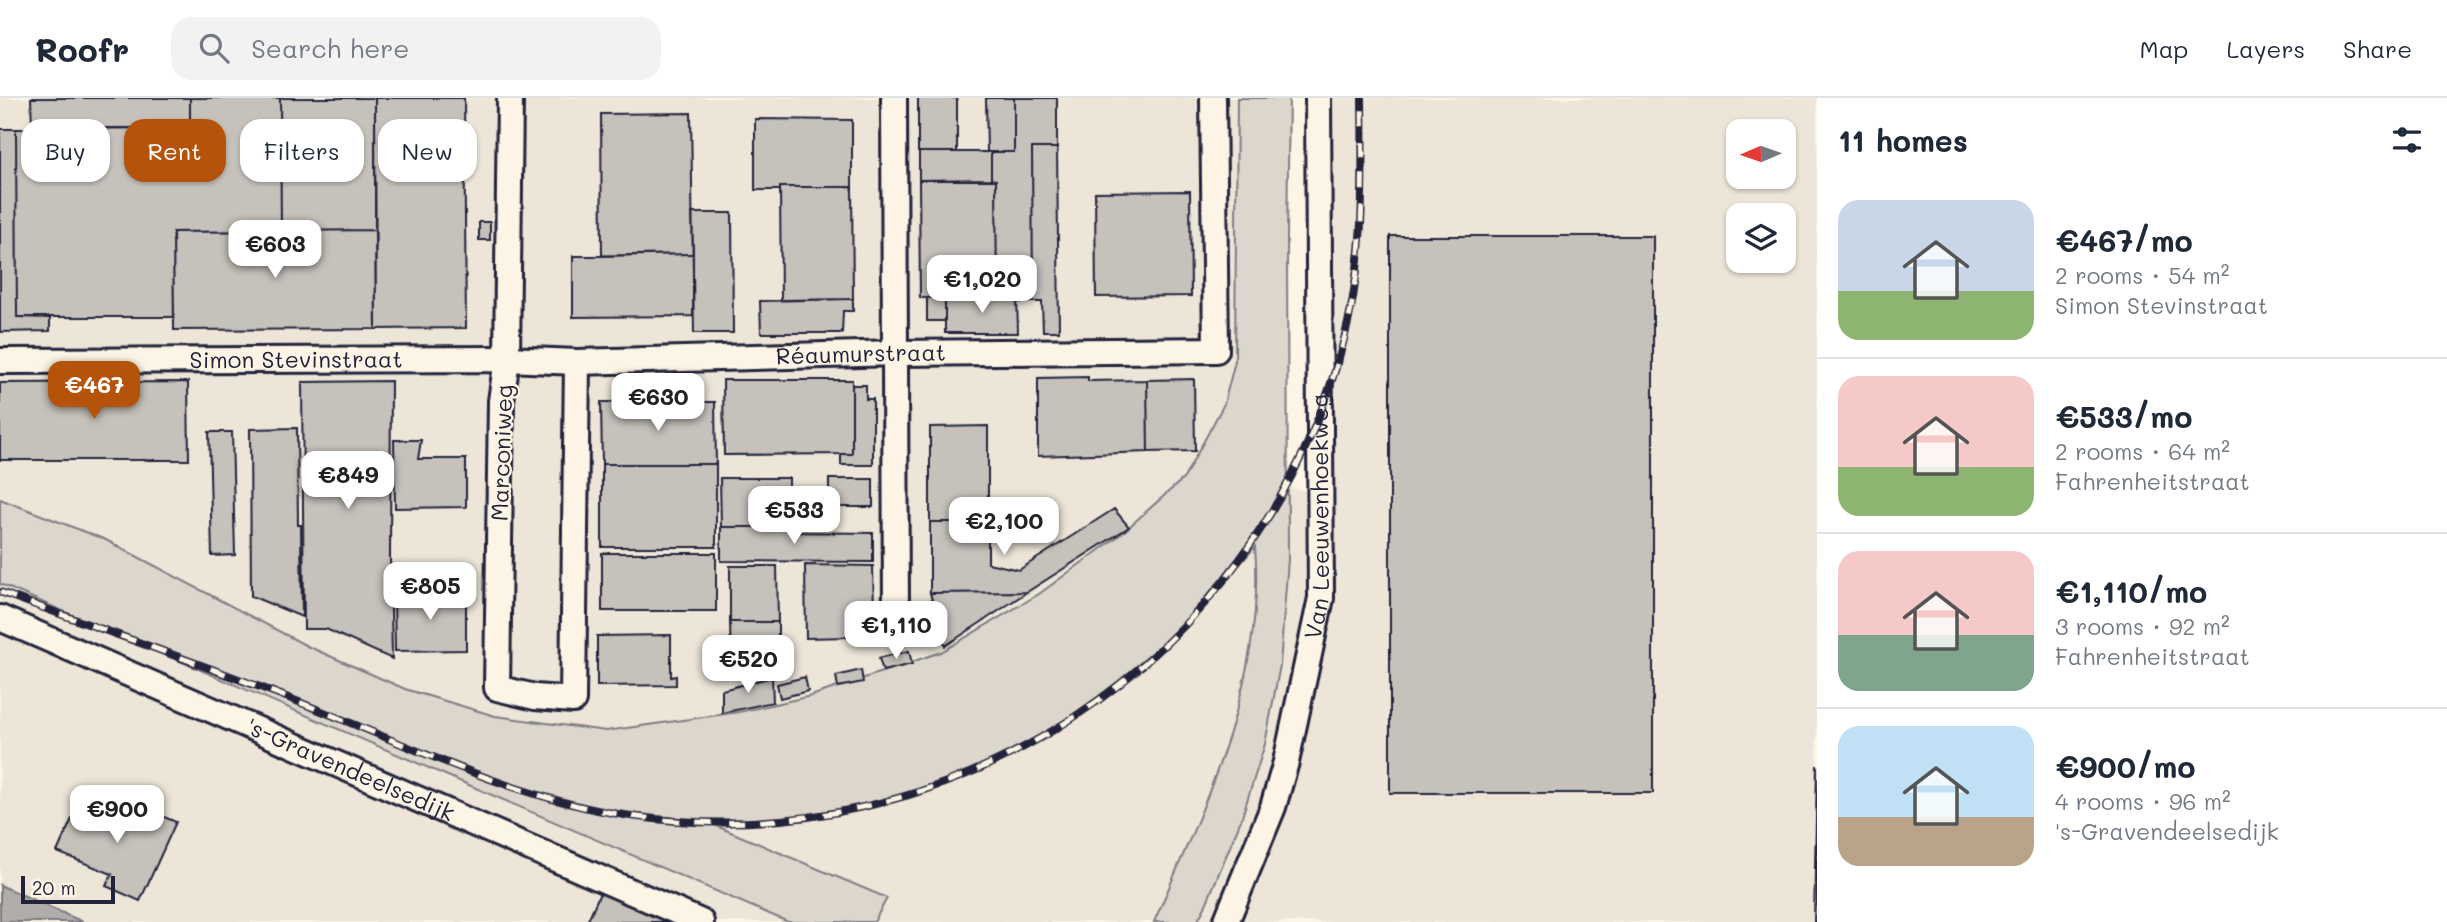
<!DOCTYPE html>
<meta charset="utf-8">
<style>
:root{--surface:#fff;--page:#f2f2f3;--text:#1f2937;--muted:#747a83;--line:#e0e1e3;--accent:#b45309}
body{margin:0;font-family:Mali,sans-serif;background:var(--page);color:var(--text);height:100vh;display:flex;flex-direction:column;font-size:26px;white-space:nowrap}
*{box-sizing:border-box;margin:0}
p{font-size:23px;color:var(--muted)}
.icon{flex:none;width:38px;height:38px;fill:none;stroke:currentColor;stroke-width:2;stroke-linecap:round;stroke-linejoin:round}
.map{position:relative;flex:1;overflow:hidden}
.details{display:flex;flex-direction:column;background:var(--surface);width:630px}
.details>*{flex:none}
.top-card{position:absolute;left:21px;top:21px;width:665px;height:63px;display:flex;gap:14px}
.needle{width:46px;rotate:268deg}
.controls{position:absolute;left:1726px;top:21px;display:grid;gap:14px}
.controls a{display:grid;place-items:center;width:70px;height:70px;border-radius:14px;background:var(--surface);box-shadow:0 2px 5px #0004;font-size:35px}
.scale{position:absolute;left:21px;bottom:18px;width:94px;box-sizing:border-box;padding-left:7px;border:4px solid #22223b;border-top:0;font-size:19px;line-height:24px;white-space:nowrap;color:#22223b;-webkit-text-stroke:5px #fcf5e5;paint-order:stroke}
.price{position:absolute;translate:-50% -60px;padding:0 16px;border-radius:14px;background:#fff;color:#222;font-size:23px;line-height:46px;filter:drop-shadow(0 2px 4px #0008)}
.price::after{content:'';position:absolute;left:50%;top:42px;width:21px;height:16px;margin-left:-10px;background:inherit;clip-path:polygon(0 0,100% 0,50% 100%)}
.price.selected{background:var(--accent);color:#fff}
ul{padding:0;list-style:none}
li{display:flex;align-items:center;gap:21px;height:175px;padding:0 21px}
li+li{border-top:2px solid var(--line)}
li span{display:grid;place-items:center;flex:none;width:196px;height:140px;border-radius:21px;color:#555}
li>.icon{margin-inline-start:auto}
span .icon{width:84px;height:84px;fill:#fffc;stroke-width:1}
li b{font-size:30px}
h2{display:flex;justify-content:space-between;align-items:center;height:84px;padding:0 21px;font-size:30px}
.tag{padding:0 24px;border-radius:21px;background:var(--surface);box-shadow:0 2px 5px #0004;font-size:24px;line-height:63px}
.tag.selected{background:var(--accent);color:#fff}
header{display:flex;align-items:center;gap:42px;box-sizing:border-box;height:98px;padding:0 35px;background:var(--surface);border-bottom:2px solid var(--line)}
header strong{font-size:33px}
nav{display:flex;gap:38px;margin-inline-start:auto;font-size:24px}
.search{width:490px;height:63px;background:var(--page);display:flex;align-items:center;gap:18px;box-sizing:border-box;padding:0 24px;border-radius:21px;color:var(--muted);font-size:26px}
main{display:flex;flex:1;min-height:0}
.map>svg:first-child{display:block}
.built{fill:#ece5d8;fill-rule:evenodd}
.green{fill:#dcd6cc;stroke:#7f7c84;stroke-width:2}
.water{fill:#b2adab;stroke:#78757e;stroke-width:2}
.building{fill:#c6c1bb;stroke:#22223b;stroke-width:2}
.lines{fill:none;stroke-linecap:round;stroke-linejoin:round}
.minor-casing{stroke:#22223b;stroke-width:30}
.minor{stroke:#fcf5e5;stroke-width:24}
.rail-casing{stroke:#22223b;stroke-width:8}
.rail{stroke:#fcf5e5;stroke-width:5;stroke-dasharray:16;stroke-linecap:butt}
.labels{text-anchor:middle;stroke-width:5;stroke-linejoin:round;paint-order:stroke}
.street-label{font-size:23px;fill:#22223b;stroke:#fcf5e5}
</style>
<header>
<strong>Roofr</strong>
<div class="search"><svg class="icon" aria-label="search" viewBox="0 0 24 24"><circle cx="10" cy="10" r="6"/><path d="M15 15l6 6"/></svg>Search here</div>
<nav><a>Map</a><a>Layers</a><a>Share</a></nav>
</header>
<main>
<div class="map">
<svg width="1817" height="824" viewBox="0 0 1817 824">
<rect width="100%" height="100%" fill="#fcf5e5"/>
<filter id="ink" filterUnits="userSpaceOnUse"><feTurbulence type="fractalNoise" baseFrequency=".0143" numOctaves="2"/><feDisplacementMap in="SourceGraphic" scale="14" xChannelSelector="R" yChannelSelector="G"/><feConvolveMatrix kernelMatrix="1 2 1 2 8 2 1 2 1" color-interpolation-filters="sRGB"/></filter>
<g filter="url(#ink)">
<path class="built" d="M0,0H1239L1248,258L1200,373L1311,394L1316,0H1817V824H83L0,787ZM1738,33H1783V79H1738ZM1738,117H1783V163H1738Z"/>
<path class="green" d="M1237,0H1289L1287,138L1288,461L1280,567L1265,646L1241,722L1205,809L1197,824H1154C1205,706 1266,580 1255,449L1181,532L1086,614L1002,663L910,700L821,718L707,724L887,800L874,824H788L0,486V401L106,442L307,548L405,591L495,618L606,633L739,614L811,598L941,554L1039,496L1121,436L1184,380L1224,306L1235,263Z"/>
<path class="water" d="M0,787L83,824H0Z"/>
<path class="building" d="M31,0H190V30H32Z
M190,0H280L281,133L173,134L174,219H17L16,31L190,30Z
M280,0H375V132L281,133Z
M375,0H464L466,230L376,231Z
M918,0H957V54H918Z
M986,0H1014V54H987Z
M1014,0H1057V50H1032L1033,197L997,198L996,82L991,81V54H1014Z
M691,15L693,156L602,158L601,16Z
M755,21L852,22V89H780V92H755Z
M0,31H16L17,219L50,220V233L0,234Z
M1032,50H1057L1059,233H1043L1042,204H1018L1017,197H1033Z
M919,54H991V81L919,82Z
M919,82H996L997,198L920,200Z
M780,89H852L853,201L781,202Z
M1190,93L1191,198L1096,199L1095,94Z
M692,115H732L733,235H694Z
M479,124H490V142H479Z
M375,132L376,231L174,232L173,134Z
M1390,138H1653V695H1390Z
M693,156V218L573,219V158Z
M1017,197L1018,235H945V199Z
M945,199V223H927V200Z
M853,201V213H843L842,235H761L760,203Z
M1088,279V283L1147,282L1148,354L1038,358V280Z
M1194,281L1195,353L1148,354L1147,282Z
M723,282H852V356L724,357Z
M391,283L390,458L392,561L326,531H304L302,284Z
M188,284L189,362H0V285Z
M852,287H866V301H873V367H841V356H852Z
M601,304H715L716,366H602Z
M988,328V424H930V329Z
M297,330L298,427H301L302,519L251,498L250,331Z
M209,334H232L235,457L212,458Z
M394,342H421L418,361H466V409L395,410Z
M602,366H716V449H602Z
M720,380H789V429H721Z
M829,381H873V409H829Z
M1114,411L1129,429L1027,494L930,495V424H988V465L1019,472Z
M721,429H789V434L873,435V464L721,463Z
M602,455H716V513H602Z
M805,467L873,468L874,516L865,524H849V539L806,540Z
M730,468H777L778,524H730Z
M466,494V552L395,553L394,496Z
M1027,494L1000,512L945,548L930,495Z
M730,524H778V564H731Z
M671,537V579L676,578V587L597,588V538Z
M909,553L912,566L883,573L879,560Z
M861,572L863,584L838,589L836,578Z
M772,579L773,604L722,615V592Z
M805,579L808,593L780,600L777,586Z
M1817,667V824H1814Z
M84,694L103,702L98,713L141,730L148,712L176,724L140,803L106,788L112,776L57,754Z
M600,795L614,800L670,824H587Z"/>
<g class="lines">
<defs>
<g id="minor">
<path d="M510,0L507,261L501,303L497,590L535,599L573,602L577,264"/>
<path d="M894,0L896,520"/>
<path id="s1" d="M0,263L507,261L577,264L897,255L1216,252L1213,0"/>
<path id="s2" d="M0,520L701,824"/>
<path id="s3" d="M1226,824L1273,709L1286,664L1321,500L1318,0"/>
</g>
</defs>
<use href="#minor" class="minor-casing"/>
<use href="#minor" class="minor"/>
<defs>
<path id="rail" d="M0,494C105,533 211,569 314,610C417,651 520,702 631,718C953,764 1256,563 1342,249C1365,167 1363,84 1362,0"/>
</defs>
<use href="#rail" class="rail-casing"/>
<use href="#rail" class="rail"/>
</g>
</g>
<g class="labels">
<g class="street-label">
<text dy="8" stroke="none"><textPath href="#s1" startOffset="861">Réaumurstraat</textPath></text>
<text dy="8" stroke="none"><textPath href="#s1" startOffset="296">Simon Stevinstraat</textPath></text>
<text transform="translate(502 355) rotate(-88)" y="8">Marconiweg</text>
<text dy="8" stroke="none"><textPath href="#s3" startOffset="420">Van Leeuwenhoekweg</textPath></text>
<text dy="8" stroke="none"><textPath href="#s2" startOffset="382">'s-Gravendeelsedijk</textPath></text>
</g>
</g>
</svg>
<div class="controls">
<a><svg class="needle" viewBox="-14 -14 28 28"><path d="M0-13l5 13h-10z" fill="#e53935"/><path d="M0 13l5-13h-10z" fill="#747a83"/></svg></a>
<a><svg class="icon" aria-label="layers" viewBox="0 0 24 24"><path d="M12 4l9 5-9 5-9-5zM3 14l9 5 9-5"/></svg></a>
</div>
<div class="scale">20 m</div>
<b class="price" style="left:275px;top:182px">€603</b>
<b class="price" style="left:982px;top:217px">€1,020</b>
<b class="price selected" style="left:94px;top:323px">€467</b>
<b class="price" style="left:658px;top:335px">€630</b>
<b class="price" style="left:348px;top:413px">€849</b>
<b class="price" style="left:794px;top:448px">€533</b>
<b class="price" style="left:1004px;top:459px">€2,100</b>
<b class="price" style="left:430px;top:524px">€805</b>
<b class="price" style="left:896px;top:563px">€1,110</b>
<b class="price" style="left:748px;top:597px">€520</b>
<b class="price" style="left:117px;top:747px">€900</b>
<div class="top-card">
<a class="tag">Buy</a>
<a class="tag selected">Rent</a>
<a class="tag">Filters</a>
<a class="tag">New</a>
</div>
</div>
<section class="details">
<h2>11 homes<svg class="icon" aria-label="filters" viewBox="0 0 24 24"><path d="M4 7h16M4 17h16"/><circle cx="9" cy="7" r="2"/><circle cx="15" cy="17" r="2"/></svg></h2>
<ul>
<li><span style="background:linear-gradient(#c9d6e8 65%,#8fb573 0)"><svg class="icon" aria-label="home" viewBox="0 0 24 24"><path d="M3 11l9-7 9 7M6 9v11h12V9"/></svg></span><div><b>€467/mo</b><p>2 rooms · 54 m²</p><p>Simon Stevinstraat</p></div></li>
<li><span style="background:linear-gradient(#f6c9c9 65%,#8fb573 0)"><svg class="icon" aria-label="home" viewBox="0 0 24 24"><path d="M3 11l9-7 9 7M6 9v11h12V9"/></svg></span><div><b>€533/mo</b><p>2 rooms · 64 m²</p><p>Fahrenheitstraat</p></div></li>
<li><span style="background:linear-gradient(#f6c9c9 60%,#7fa58c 0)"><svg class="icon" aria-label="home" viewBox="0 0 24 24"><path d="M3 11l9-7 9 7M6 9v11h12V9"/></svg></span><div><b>€1,110/mo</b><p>3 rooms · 92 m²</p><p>Fahrenheitstraat</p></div></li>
<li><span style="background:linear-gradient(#bfe0f5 65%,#b9a48a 0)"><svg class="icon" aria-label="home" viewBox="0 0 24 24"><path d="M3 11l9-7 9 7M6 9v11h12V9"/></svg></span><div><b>€900/mo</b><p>4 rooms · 96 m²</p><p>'s-Gravendeelsedijk</p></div></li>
</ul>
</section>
</main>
